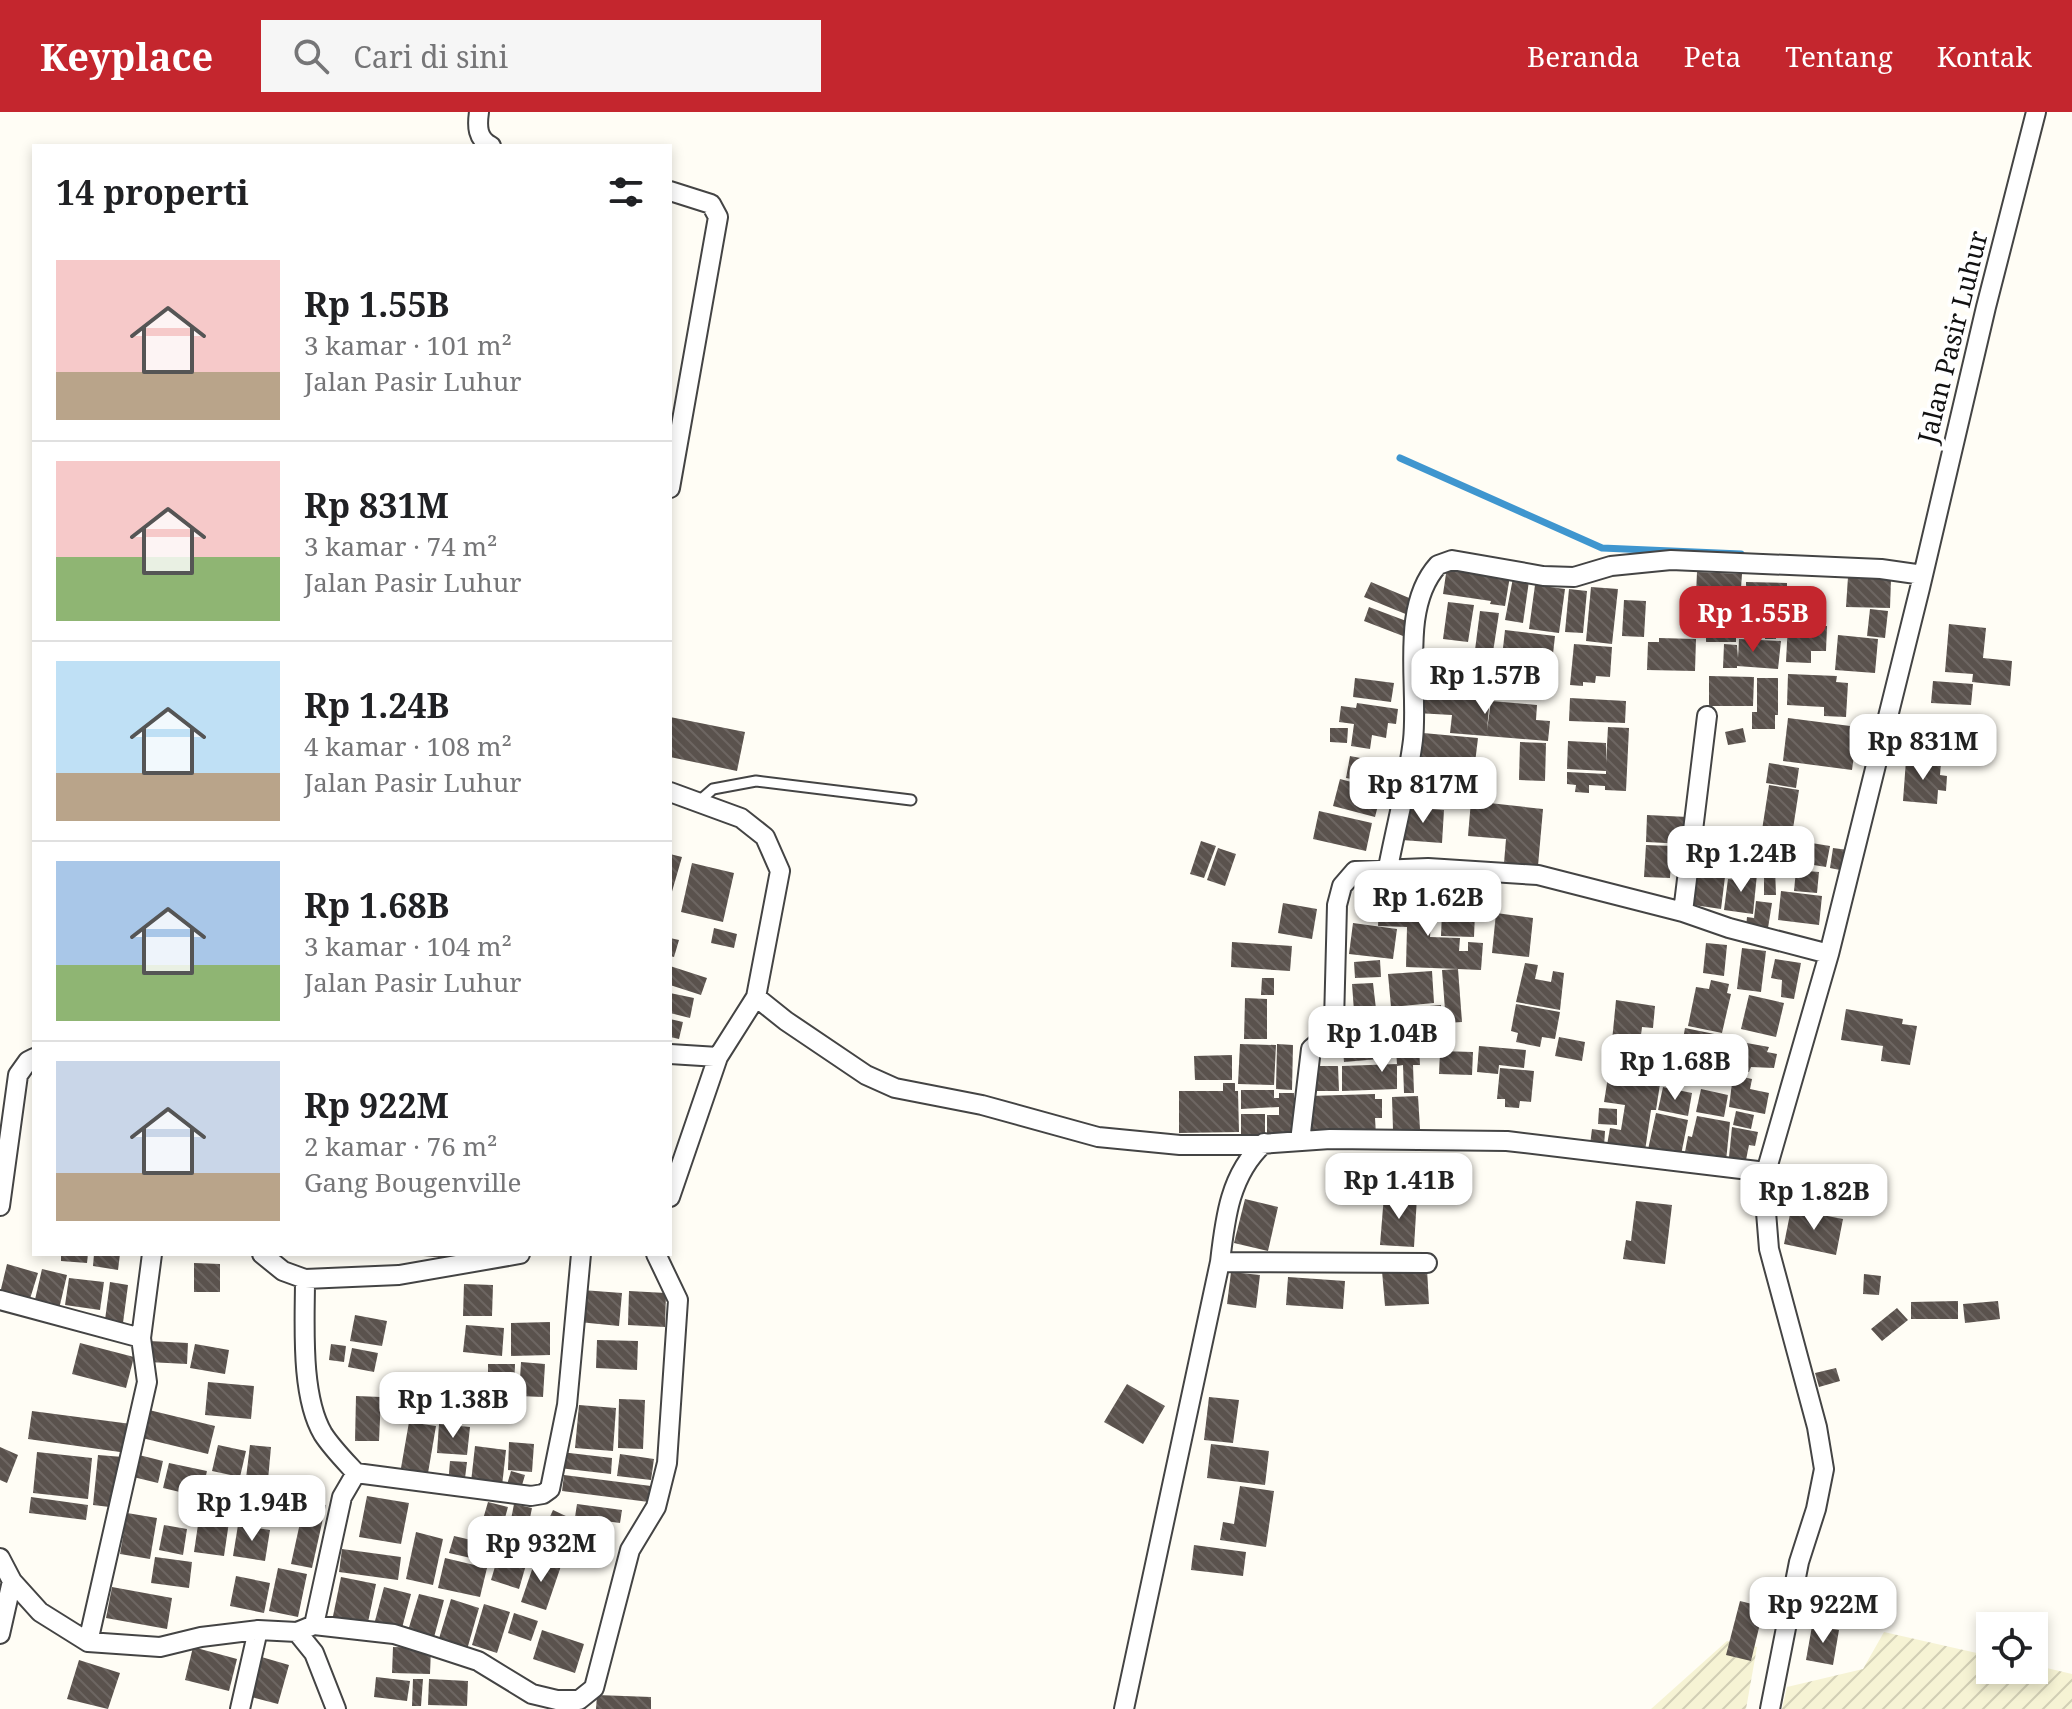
<!DOCTYPE html>
<html lang="id">
<meta charset="utf-8">
<style>
:root{--surface:#fff;--page:#f6f6f6;--text:#202124;--muted:#757577;--line:#e0e0e0;--accent:#c4262e}
body{margin:0;font-family:"Noto Serif",serif;background:var(--page);color:var(--text);height:100vh;display:flex;flex-direction:column;font-size:30px;white-space:nowrap}
*{box-sizing:border-box;margin:0}
p{font-size:26px;color:var(--muted)}
.icon{flex:none;width:44px;height:44px;fill:none;stroke:currentColor;stroke-width:2;stroke-linecap:round;stroke-linejoin:round}
.map{position:relative;flex:1;overflow:hidden}
.drawer{position:absolute;left:32px;top:32px;width:640px;height:1112px;display:flex;flex-direction:column;background:var(--surface);border-radius:0px;box-shadow:0 4px 12px #0003}
.drawer>*{flex:none}
.buttons{position:absolute;left:1976px;top:1500px;display:grid;gap:16px}
.buttons a{display:grid;place-items:center;width:72px;height:72px;border-radius:0px;background:var(--surface);box-shadow:0 4px 12px #0003;font-size:40px}
.price{position:absolute;translate:-50% -68px;padding:0 18px;border-radius:16px;background:#fff;color:#222;font-size:26px;line-height:52px;filter:drop-shadow(0 2px 4px #0008)}
.price::after{content:'';position:absolute;left:50%;top:48px;width:24px;height:18px;margin-left:-12px;background:inherit;clip-path:polygon(0 0,100% 0,50% 100%)}
.price.active{background:var(--accent);color:#fff}
ul{padding:0;list-style:none}
li{display:flex;align-items:center;gap:24px;height:200px;padding:0 24px}
li+li{border-top:2px solid var(--line)}
li span{display:grid;place-items:center;flex:none;width:224px;height:160px;border-radius:0px;color:#555}
li>.icon{margin-inline-start:auto}
span .icon{width:96px;height:96px;fill:#fffc;stroke-width:1}
li b{font-size:34px}
h2{display:flex;justify-content:space-between;align-items:center;height:96px;padding:0 24px;font-size:34px}
header{display:flex;align-items:center;gap:48px;box-sizing:border-box;height:112px;padding:0 40px;background:var(--accent);color:#fff}
header strong{font-size:38px}
nav{display:flex;gap:44px;margin-inline-start:auto;font-size:28px}
.search{width:560px;height:72px;background:var(--page);display:flex;align-items:center;gap:20px;box-sizing:border-box;padding:0 28px;border-radius:0px;color:var(--muted);font-size:30px}
.map>svg:first-child{display:block}
.farmland{fill:url(#farmland-furrows)}
.lines{fill:none;stroke-linecap:round;stroke-linejoin:round}
.stream{stroke:#3f96cf;stroke-width:7}
.building{fill:url(#building-back-hatch)}
.lane-casing{stroke:#444;stroke-width:13}
.street-casing{stroke:#444;stroke-width:22}
.lane{stroke:#fff;stroke-width:9}
.street{stroke:#fff;stroke-width:18}
.labels{text-anchor:middle;stroke-width:8;stroke-linejoin:round;paint-order:stroke}
.street-label{font-size:26px;fill:#111;stroke:#fff}
</style>
<header>
<strong>Keyplace</strong>
<div class="search"><svg class="icon" aria-label="search" viewBox="0 0 24 24"><circle cx="10" cy="10" r="6"/><path d="M15 15l6 6"/></svg>Cari di sini</div>
<nav><a>Beranda</a><a>Peta</a><a>Tentang</a><a>Kontak</a></nav>
</header>
<div class="map">
<svg width="2072" height="1597" viewBox="0 0 2072 1597">
<defs>
<pattern id="farmland-furrows" width="10" height="10" patternUnits="userSpaceOnUse" patternTransform="scale(2)"><rect width="10" height="10" fill="#f6f3d4"/><path d="M-1 1l2-2M0 10L10 0M9 11l2-2" fill="none" stroke="#d2cfb5"/></pattern>
<pattern id="building-back-hatch" width="6" height="6" patternUnits="userSpaceOnUse" patternTransform="scale(2)"><rect width="6" height="6" fill="#5a524d"/><path d="M-1 5l2 2M0 0l6 6M5-1l2 2" fill="none" stroke="#6d6662"/></pattern>
</defs>
<rect width="100%" height="100%" fill="#fffdf5"/>
<path class="farmland" d="M1884,1520L1990,1544V1558H2034V1553L2072,1562V1597H1782L1787,1575L1863,1557Z
M1727,1529L1757,1535L1746,1597H1651Z"/>
<g class="lines">
<path class="stream" d="M1400,346L1602,436L1741,442"/>
</g>
<path class="building" d="M1447,455L1510,464L1505,494L1490,492L1491,489L1443,482Z
M1697,460L1742,462L1739,506L1695,504Z
M1848,465L1891,467L1890,496L1846,495Z
M1513,466L1529,469L1523,511L1505,508Z
M1371,470L1414,488L1408,503L1364,485Z
M1746,470L1787,471V497L1746,496Z
M1535,473L1565,477L1559,521L1529,517Z
M1591,475L1618,477L1612,532L1586,529Z
M1569,477L1587,479L1583,521L1565,520Z
M1624,488L1646,489L1644,525L1622,524Z
M1448,490L1474,493L1468,530L1443,527Z
M1369,495L1409,510L1403,524L1364,509Z
M1870,497L1888,499L1885,526L1867,524Z
M1480,499L1499,501L1493,540L1475,538Z
M1749,504L1784,505V519L1776,518V527H1765V518H1748V525H1736V530H1706V517L1728,518V508L1749,509Z
M1788,511L1827,514L1826,539H1811V551L1786,550Z
M1949,512L1986,516L1983,546L2012,549L2010,574L1972,570L1973,562L1945,560Z
M1505,518L1555,524L1552,551L1502,545Z
M1838,523L1878,527L1875,561L1835,558Z
M1659,526L1696,527L1695,559L1647,558L1648,530H1659Z
M1739,527L1781,529L1778,557L1737,554V556H1723L1724,532L1737,533L1738,546Z
M1574,532L1612,535L1610,565L1596,564L1595,571L1583,570V574L1570,573Z
M1482,547L1534,553L1530,582L1479,577Z
M1788,562L1837,564L1836,570L1848,571L1846,605L1824,604V595L1787,593Z
M1709,564L1754,565L1753,594H1709Z
M1355,566L1394,571L1391,590L1353,585Z
M1757,566H1778V603H1775V617H1752V600H1757Z
M1933,569L1973,572L1971,593L1931,591Z
M1418,579L1490,584L1487,618L1491,589L1537,593L1536,608L1550,609L1548,629L1450,621L1452,603L1416,601Z
M1570,586L1626,589L1625,611L1569,609Z
M1357,591L1398,597L1396,612L1388,611L1386,626L1372,623L1370,637L1351,634L1354,612L1339,610L1341,594L1356,596Z
M670,605L745,620L737,659L670,645Z
M1788,606L1858,615L1852,658L1783,649Z
M1608,615L1629,616L1626,679L1605,678V674L1589,673V681L1575,680L1576,673L1567,672V660L1606,662V659L1567,657L1568,629L1606,631V651Z
M1330,616H1348L1347,631L1330,630Z
M1743,616L1746,630L1728,633L1725,620Z
M1423,621L1478,626L1475,651L1421,647Z
M1520,630L1546,631L1545,669L1519,668Z
M1350,644L1386,651L1382,672L1346,666Z
M1906,648L1941,651L1940,663L1947,664L1946,679L1938,678L1937,692L1903,689Z
M1769,651L1799,656L1796,676L1766,671Z
M1340,667L1382,678L1375,705L1333,694Z
M1769,673L1799,678L1792,723L1762,718Z
M1471,689L1543,697L1538,754L1504,751L1506,727L1468,724Z
M1404,695L1444,698L1442,731L1402,728Z
M1319,699L1372,711L1366,739L1313,727Z
M1647,703L1688,705L1686,732L1646,730Z
M1761,719L1762,757L1737,758V755H1727V735H1736V720Z
M1769,724L1789,728L1786,747L1766,744Z
M1793,728L1830,734L1826,755L1789,749Z
M1201,729L1216,734L1204,766L1190,762Z
M1646,733L1672,734L1670,766L1644,765Z
M1218,736L1236,742L1225,774L1207,768Z
M1833,736L1848,738L1845,759L1830,756Z
M670,742L682,745L671,783H670Z
M692,751L734,761L723,810L681,800Z
M1764,756H1775L1776,783H1764Z
M1796,758L1819,760L1817,781L1794,779Z
M1738,760L1757,762L1753,802L1724,798L1728,767L1737,768Z
M1691,761L1725,765L1721,797L1687,792Z
M1409,764L1434,765L1433,797L1407,795V799L1432,800L1430,825L1460,826L1459,839H1468V830L1483,831L1481,858L1458,857L1462,910L1446,911L1442,858L1458,857L1406,855L1407,815L1378,814L1380,773L1409,774Z
M1781,779L1822,784L1819,813L1778,808Z
M1756,789L1772,791L1768,816L1746,815L1747,805L1754,806Z
M1283,791L1317,797L1312,827L1278,821Z
M1442,799L1475,800L1474,825L1441,824Z
M1496,801L1533,806L1529,845L1492,841Z
M1353,811L1397,817L1393,847L1349,842Z
M714,816L737,822L734,836L711,831Z
M670,826L679,828L674,845L670,844Z
M1232,830L1292,834L1290,859L1231,855Z
M1706,831L1727,833L1724,864L1703,861Z
M1742,836L1766,839L1761,880L1737,877Z
M1775,847L1801,851L1794,887L1781,885L1782,868L1771,866Z
M1380,848L1381,865L1355,866L1354,850Z
M1525,851L1538,853L1535,867L1551,870L1553,859L1564,861L1560,898L1516,890Z
M670,854L707,866L701,883L670,873Z
M1432,859L1434,891L1391,895L1388,862Z
M1262,866H1274V883H1261Z
M1711,868L1729,872L1727,881L1731,882L1722,921L1688,914L1696,875L1709,877Z
M1373,871L1376,897L1354,899L1352,872Z
M670,881L694,886L690,906L670,901Z
M1749,883L1784,891L1776,925L1741,917Z
M1245,886L1267,887V927H1244Z
M1616,888L1655,894L1653,916L1642,915L1640,931L1612,929Z
M1516,892L1560,900L1555,927L1542,925L1540,935L1516,930L1518,921L1511,919Z
M1441,893L1444,930H1436V942L1422,943L1421,931L1397,933L1394,897Z
M1846,897L1903,907L1902,912L1917,914L1910,953L1881,949L1883,934L1841,928Z
M1386,899L1390,946L1344,950L1340,903Z
M670,907L683,910L679,927L670,925Z
M1685,916L1739,927L1735,943L1682,933Z
M1559,925L1585,930L1582,949L1555,944Z
M1644,929L1667,932L1661,966L1639,963L1640,954L1629,952L1632,937L1643,939Z
M1741,930L1769,935L1767,940L1777,942L1774,956L1751,955L1749,960L1735,957Z
M1240,932L1276,933L1274,973L1238,972Z
M1277,932L1293,933L1292,978L1276,977Z
M1671,932L1685,934L1679,973L1665,971Z
M1479,934L1526,938L1524,956L1499,953L1498,962L1477,960Z
M1419,937L1420,953H1413L1414,981H1404L1403,953L1397,954V977L1342,979V954L1397,952L1396,938Z
M1440,939L1473,940L1472,963L1439,962Z
M1232,943V968H1195L1194,944Z
M1309,954H1338L1339,979H1309Z
M1500,956L1534,959L1531,990L1520,989L1519,996L1505,995V987H1497Z
M1733,963L1752,967L1750,977L1769,981L1765,1002L1729,995Z
M1608,965L1660,972L1656,998H1651L1645,1039L1607,1033L1610,1016L1621,1018L1625,993L1604,990Z
M1223,971H1235V979H1238L1239,1020L1179,1021V979H1223Z
M1663,975L1692,981L1688,1004L1658,998Z
M1701,977L1728,983L1724,1005L1696,1000Z
M1241,978H1274V986H1279V981H1294V1022H1267V1003H1279V995L1241,997Z
M1375,982V987H1382V1006H1375L1376,1023L1309,1021V984Z
M1418,984L1420,1017L1393,1018L1392,985Z
M1599,996L1617,997V1013L1598,1012Z
M1736,999L1754,1003L1751,1017L1733,1013Z
M1656,1001L1688,1008L1680,1048L1647,1042Z
M1241,1002H1265V1024H1241Z
M1697,1004L1730,1010L1726,1049L1685,1040L1688,1024L1692,1025Z
M1732,1015L1758,1020L1755,1034L1749,1033L1746,1048L1729,1045Z
M1592,1017L1605,1019L1604,1035L1590,1033Z
M1414,1062L1451,1068L1448,1088L1411,1082Z
M1798,1063L1842,1072L1840,1084L1821,1081L1817,1099L1791,1094Z
M1384,1083L1417,1085L1414,1135L1380,1133Z
M1245,1087L1278,1095L1268,1139L1234,1131Z
M1636,1089L1672,1093L1665,1152L1623,1147L1626,1128L1631,1129Z
M1791,1097L1843,1107L1836,1143L1784,1132Z
M61,1142H88L87,1151L61,1149Z
M94,1142H120L118,1158L93,1154Z
M423,1142H460V1147L423,1144Z
M194,1151L220,1152V1180H194Z
M7,1152L38,1161L29,1190L0,1181Z
M42,1157L67,1163L59,1197L34,1192Z
M1427,1157L1429,1192L1385,1194L1382,1159Z
M1231,1160L1260,1163L1256,1196L1227,1192Z
M1864,1162L1881,1164L1879,1183L1863,1182Z
M1288,1165L1345,1169L1343,1197L1286,1193Z
M69,1166L104,1170L100,1198L65,1193Z
M110,1170L128,1173L123,1211L105,1208Z
M464,1172L493,1173L492,1204H463Z
M582,1178L622,1181L619,1214L579,1210Z
M629,1179L666,1181L665,1215L628,1213Z
M1958,1189V1207H1911V1190Z
M1998,1189L2000,1207L1965,1211L1963,1192Z
M1897,1196L1908,1208L1882,1229L1871,1217Z
M355,1203L387,1209L382,1234L350,1229Z
M550,1210V1243L511,1244V1211Z
M466,1213L504,1216L502,1244L463,1240Z
M597,1228L638,1229L637,1258L596,1256Z
M149,1229L188,1231L187,1252L148,1250Z
M80,1231L134,1245L126,1276L72,1262Z
M195,1232L229,1238L225,1262L190,1256Z
M331,1232L346,1234L344,1250L329,1248Z
M352,1236L378,1241L374,1260L348,1255Z
M521,1250L545,1252L543,1285L519,1284Z
M488,1252H515L514,1280L488,1279Z
M1836,1256L1840,1269L1819,1275L1815,1261Z
M208,1270L254,1274L251,1307L205,1303Z
M1127,1272L1165,1294L1143,1332L1104,1310Z
M356,1284L381,1285L379,1329H355Z
M1209,1285L1239,1288L1233,1331L1204,1328Z
M619,1287L645,1288L643,1337L618,1336Z
M579,1293L616,1296L613,1339L575,1336Z
M149,1298L215,1314L208,1342L142,1326Z
M32,1299L131,1312L127,1341L28,1327Z
M409,1310L436,1314L428,1361L401,1356Z
M439,1312L470,1315L467,1343L437,1341Z
M509,1330L534,1332L532,1360L508,1358Z
M1211,1332L1269,1339L1265,1373L1207,1366Z
M218,1333L246,1339L240,1365L212,1359Z
M250,1333L271,1335L268,1368L246,1366Z
M475,1334L506,1338L502,1374L471,1370Z
M0,1335L18,1343L7,1371L0,1368Z
M37,1340L92,1346L88,1387L33,1381Z
M561,1340L612,1346L611,1362L559,1356Z
M135,1342L163,1349L158,1371L129,1364Z
M620,1342L654,1347L651,1368L617,1364Z
M98,1343L123,1345L118,1396L93,1393Z
M450,1349L467,1350L464,1374L448,1373Z
M169,1351L207,1359L201,1385L163,1376Z
M511,1359L525,1363L520,1380L506,1376Z
M564,1363L651,1374L649,1390L562,1379Z
M212,1366L257,1376L250,1408L205,1398Z
M1240,1374L1274,1379L1266,1435L1220,1428L1223,1410L1234,1412Z
M263,1380L277,1382L272,1412L259,1410Z
M367,1384L409,1391L401,1432L359,1425Z
M31,1385L88,1393L86,1408L29,1401Z
M305,1388L326,1393L312,1456L291,1452Z
M488,1390L508,1395L501,1420L481,1414Z
M514,1392L532,1396L526,1426L508,1423Z
M577,1392L622,1398L620,1411L575,1405Z
M553,1398L583,1412L566,1449L536,1435Z
M127,1401L157,1406L150,1447L120,1442Z
M199,1406L229,1410L224,1444L194,1440Z
M164,1413L187,1417L183,1443L159,1438Z
M238,1413L270,1418L265,1449L233,1444Z
M416,1420L443,1427L433,1473L406,1467Z
M454,1424L493,1433L488,1450L449,1441Z
M1194,1433L1246,1440L1243,1464L1191,1458Z
M342,1437L401,1445L398,1468L339,1460Z
M500,1438L528,1446L519,1477L491,1468Z
M155,1445L192,1450L189,1476L151,1471Z
M445,1446L487,1456L480,1485L438,1476Z
M536,1446L561,1454L546,1498L521,1490Z
M278,1456L307,1462L298,1505L269,1499Z
M236,1464L270,1471L264,1501L230,1494Z
M341,1465L376,1472L367,1515L332,1509Z
M112,1475L172,1486L167,1517L106,1506Z
M384,1475L411,1482L402,1516L375,1509Z
M419,1482L444,1488L433,1529L407,1522Z
M451,1487L479,1496L466,1541L437,1533Z
M1740,1489L1764,1495L1751,1549L1726,1543Z
M484,1492L510,1500L497,1541L472,1533Z
M514,1501L538,1509L531,1529L508,1521Z
M1812,1514L1839,1518L1833,1553L1806,1548Z
M542,1518L584,1532L575,1561L533,1547Z
M193,1535L237,1547L229,1579L185,1568Z
M393,1535L431,1536L430,1562L392,1561Z
M258,1544L289,1553L278,1592L247,1584Z
M79,1548L120,1561L108,1597L67,1587Z
M376,1565L410,1569L407,1589L374,1585Z
M413,1567H423L421,1594H412Z
M429,1567L468,1569L467,1594L428,1593Z
M597,1583L651,1585V1597H596Z"/>
<g class="lines">
<defs>
<path id="lane" d="M698,690L713,677L756,669L911,688"/>
<path id="street" d="M479,0C477,14 477,27 491,34
M670,79L711,92L718,105L670,376
M670,680L741,706L765,725L780,759L756,885L718,945L670,942
M1388,756C1396,714 1408,670 1413,628C1419,574 1399,496 1438,453L1452,448L1543,464L1574,465L1611,454L1671,448L1881,457L1923,463
M1683,800L1707,604
M756,885L786,909L866,963L895,976L982,993L1098,1025L1180,1033H1247L1330,1027L1507,1029L1766,1060
M1300,1029L1311,937L1327,923L1334,910L1337,793L1342,774L1355,759L1428,756L1538,763L1683,800L1729,816L1829,842
M670,1085L718,945
M0,1094L18,963L28,949L34,946
M262,1142L283,1159L305,1167L399,1163L520,1142
M1220,1150L1427,1151
M305,1167C305,1211 300,1283 323,1322C332,1336 345,1349 356,1361L342,1385L314,1513
M0,1188L141,1226
M356,1361L531,1384L543,1382L550,1377L567,1293L581,1142
M0,1446L12,1469L40,1500L88,1530L160,1535L201,1525L258,1518L297,1520L314,1513L394,1522L429,1533L478,1549L532,1582L557,1588H579L594,1576L630,1438L656,1395L667,1351L678,1188L656,1142
M297,1520L314,1541L336,1597
M0,1522L12,1469
M88,1530L147,1270L141,1226L152,1142
M240,1597L258,1518
M1124,1597L1220,1150C1225,1106 1230,1062 1264,1031
M1770,1597L1799,1450L1816,1397L1824,1357L1817,1315L1769,1137L1766,1100V1060L1829,842L1920,476L1986,195L2036,0"/>
</defs>
<use href="#lane" class="lane-casing"/>
<use href="#street" class="street-casing"/>
<use href="#lane" class="lane"/>
<use href="#street" class="street"/>
</g>
<g class="labels">
<g class="street-label">
<text transform="translate(1953 225) rotate(-76)" y="9">Jalan Pasir Luhur</text>
</g>
</g>
</svg>
<div class="buttons">
<a><svg class="icon" aria-label="locate" viewBox="0 0 24 24"><circle cx="12" cy="12" r="6"/><path d="M12 2v4M12 18v4M2 12h4M18 12h4"/></svg></a>
</div>
<b class="price active" style="left:1753px;top:542px">Rp 1.55B</b>
<b class="price" style="left:1485px;top:604px">Rp 1.57B</b>
<b class="price" style="left:1923px;top:670px">Rp 831M</b>
<b class="price" style="left:1423px;top:713px">Rp 817M</b>
<b class="price" style="left:1741px;top:782px">Rp 1.24B</b>
<b class="price" style="left:1428px;top:826px">Rp 1.62B</b>
<b class="price" style="left:1382px;top:962px">Rp 1.04B</b>
<b class="price" style="left:1675px;top:990px">Rp 1.68B</b>
<b class="price" style="left:1399px;top:1109px">Rp 1.41B</b>
<b class="price" style="left:1814px;top:1120px">Rp 1.82B</b>
<b class="price" style="left:453px;top:1328px">Rp 1.38B</b>
<b class="price" style="left:252px;top:1431px">Rp 1.94B</b>
<b class="price" style="left:541px;top:1472px">Rp 932M</b>
<b class="price" style="left:1823px;top:1533px">Rp 922M</b>
<section class="drawer">
<h2>14 properti<svg class="icon" aria-label="filters" viewBox="0 0 24 24"><path d="M4 7h16M4 17h16"/><circle cx="9" cy="7" r="2"/><circle cx="15" cy="17" r="2"/></svg></h2>
<ul>
<li><span style="background:linear-gradient(#f6c9c9 70%,#b9a48a 0)"><svg class="icon" aria-label="home" viewBox="0 0 24 24"><path d="M3 11l9-7 9 7M6 9v11h12V9"/></svg></span><div><b>Rp 1.55B</b><p>3 kamar · 101 m²</p><p>Jalan Pasir Luhur</p></div></li>
<li><span style="background:linear-gradient(#f6c9c9 60%,#8fb573 0)"><svg class="icon" aria-label="home" viewBox="0 0 24 24"><path d="M3 11l9-7 9 7M6 9v11h12V9"/></svg></span><div><b>Rp 831M</b><p>3 kamar · 74 m²</p><p>Jalan Pasir Luhur</p></div></li>
<li><span style="background:linear-gradient(#bfe0f5 70%,#b9a48a 0)"><svg class="icon" aria-label="home" viewBox="0 0 24 24"><path d="M3 11l9-7 9 7M6 9v11h12V9"/></svg></span><div><b>Rp 1.24B</b><p>4 kamar · 108 m²</p><p>Jalan Pasir Luhur</p></div></li>
<li><span style="background:linear-gradient(#a9c7e8 65%,#8fb573 0)"><svg class="icon" aria-label="home" viewBox="0 0 24 24"><path d="M3 11l9-7 9 7M6 9v11h12V9"/></svg></span><div><b>Rp 1.68B</b><p>3 kamar · 104 m²</p><p>Jalan Pasir Luhur</p></div></li>
<li><span style="background:linear-gradient(#c9d6e8 70%,#b9a48a 0)"><svg class="icon" aria-label="home" viewBox="0 0 24 24"><path d="M3 11l9-7 9 7M6 9v11h12V9"/></svg></span><div><b>Rp 922M</b><p>2 kamar · 76 m²</p><p>Gang Bougenville</p></div></li>
</ul>
</section>
</div>
